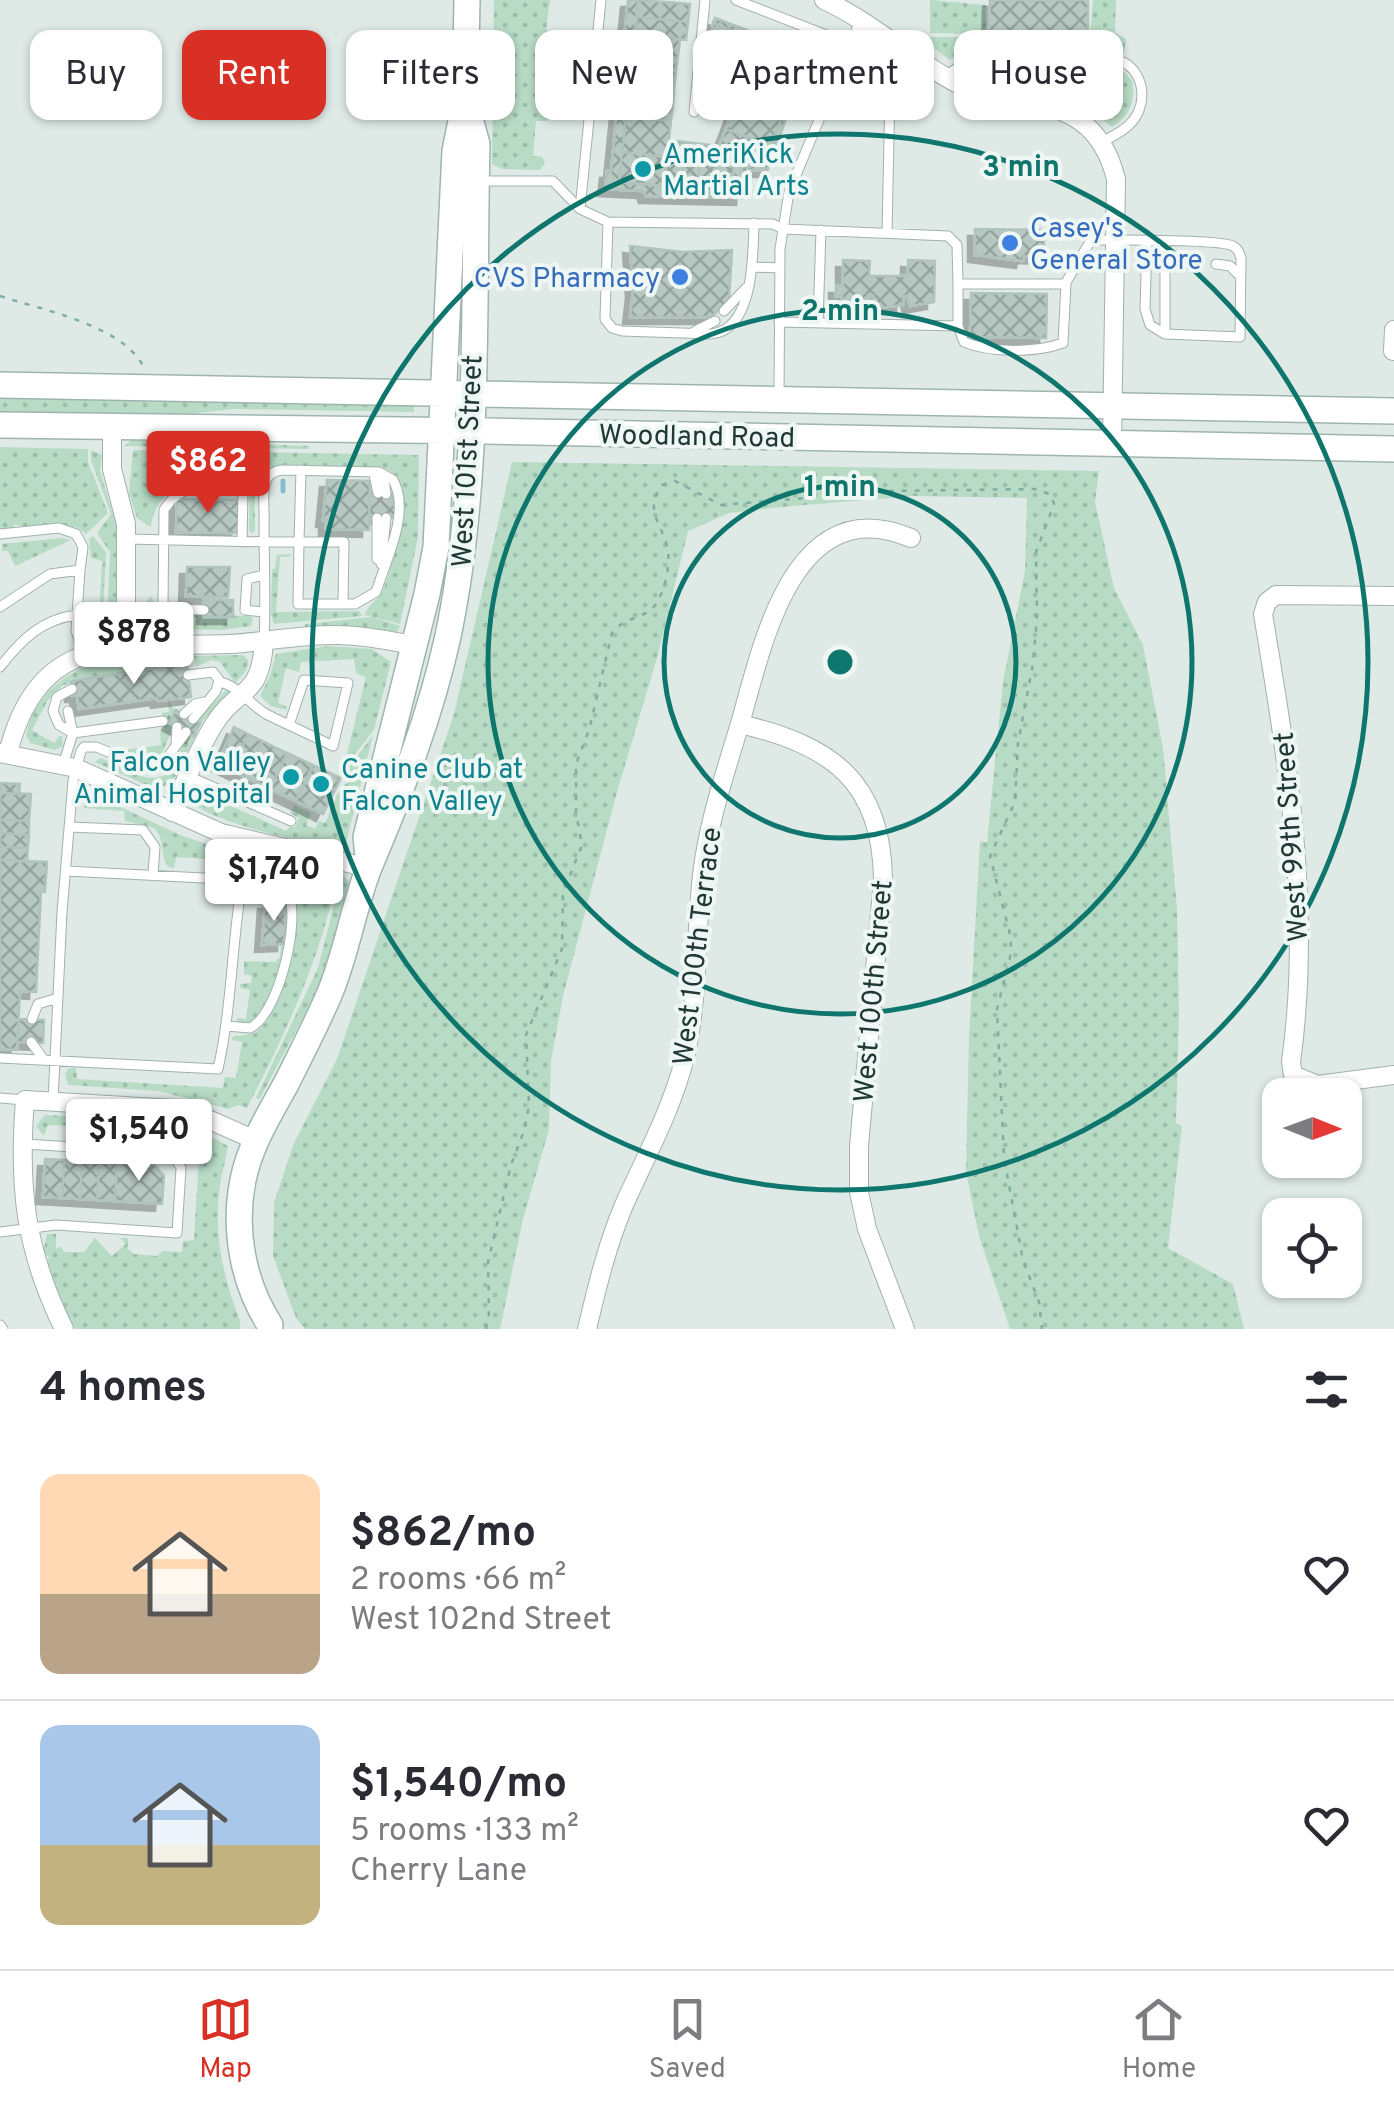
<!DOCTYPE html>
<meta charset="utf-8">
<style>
:root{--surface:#fff;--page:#f2f2f3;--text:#2b2b33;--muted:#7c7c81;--line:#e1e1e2;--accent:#d93025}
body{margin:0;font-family:Overpass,sans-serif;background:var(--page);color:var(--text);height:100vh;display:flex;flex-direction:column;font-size:38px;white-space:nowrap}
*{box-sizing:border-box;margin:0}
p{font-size:32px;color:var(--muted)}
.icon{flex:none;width:55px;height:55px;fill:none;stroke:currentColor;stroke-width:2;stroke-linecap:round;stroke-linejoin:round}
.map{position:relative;height:1329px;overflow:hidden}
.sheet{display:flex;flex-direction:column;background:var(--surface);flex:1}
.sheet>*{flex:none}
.guide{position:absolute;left:30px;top:30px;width:1335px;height:90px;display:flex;gap:20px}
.needle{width:65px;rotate:91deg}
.controls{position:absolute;left:1262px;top:1078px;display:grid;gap:20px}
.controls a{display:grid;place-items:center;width:100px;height:100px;border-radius:20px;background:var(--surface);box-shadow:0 2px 8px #0004;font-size:50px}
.price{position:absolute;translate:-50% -85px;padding:0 22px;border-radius:10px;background:#fff;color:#222;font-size:32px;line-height:65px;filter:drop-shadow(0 2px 5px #0008)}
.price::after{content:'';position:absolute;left:50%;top:60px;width:30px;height:22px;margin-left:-15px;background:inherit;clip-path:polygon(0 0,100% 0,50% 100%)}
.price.selected{background:var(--accent);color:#fff}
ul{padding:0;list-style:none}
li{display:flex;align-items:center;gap:30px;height:250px;padding:0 40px}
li+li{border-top:2px solid var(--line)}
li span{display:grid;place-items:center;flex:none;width:280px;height:200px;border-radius:20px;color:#555}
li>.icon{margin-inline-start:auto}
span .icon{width:120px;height:120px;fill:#fffc;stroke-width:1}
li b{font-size:42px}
h2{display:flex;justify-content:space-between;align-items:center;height:120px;padding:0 40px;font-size:42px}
.pill{padding:0 35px;border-radius:20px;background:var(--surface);box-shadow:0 2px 8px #0004;font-size:35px;line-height:90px}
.pill.selected{background:var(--accent);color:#fff}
.tab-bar{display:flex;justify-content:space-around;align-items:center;height:140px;border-top:2px solid var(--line);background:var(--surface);font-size:28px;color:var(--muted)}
.tab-bar a{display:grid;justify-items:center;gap:5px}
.tab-bar .selected{color:var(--accent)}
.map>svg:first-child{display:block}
.green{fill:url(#green-dots)}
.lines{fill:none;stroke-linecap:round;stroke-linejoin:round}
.stream{stroke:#86bccf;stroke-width:5}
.building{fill:url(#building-cross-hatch);stroke:#b1c3be;stroke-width:2.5;filter:url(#shadow)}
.lane-casing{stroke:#a2b1ad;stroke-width:11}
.street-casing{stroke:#a2b1ad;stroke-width:20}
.secondary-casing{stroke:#9eb5af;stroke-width:28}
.path{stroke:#7fada4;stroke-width:2.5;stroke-dasharray:5 8;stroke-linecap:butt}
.lane{stroke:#fff;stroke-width:9}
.street{stroke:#fff;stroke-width:18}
.secondary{stroke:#fff;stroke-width:25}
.ring{fill:none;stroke:#0f766e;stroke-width:5}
.culture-dot{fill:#0f9aa8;stroke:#eff7f4;stroke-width:4}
.shop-dot{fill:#3f7fe0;stroke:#eff7f4;stroke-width:4}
.labels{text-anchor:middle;stroke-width:8;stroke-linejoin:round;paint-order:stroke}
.culture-label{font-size:28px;fill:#0d838f;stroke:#eff7f4;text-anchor:start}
.shop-label{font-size:28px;fill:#366cbe;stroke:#eff7f4;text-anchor:start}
.street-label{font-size:28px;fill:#203935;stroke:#eff7f4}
.centre{fill:#0f766e;stroke:#eff7f4;stroke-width:5}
.ring-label{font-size:30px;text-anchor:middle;font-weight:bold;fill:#0f766e;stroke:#eff7f4;stroke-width:8;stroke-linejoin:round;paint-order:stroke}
</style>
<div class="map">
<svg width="1394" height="1329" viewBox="0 0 1394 1329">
<defs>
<pattern id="green-dots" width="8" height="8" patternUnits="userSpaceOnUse" patternTransform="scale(2.5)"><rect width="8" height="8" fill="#b7dbc5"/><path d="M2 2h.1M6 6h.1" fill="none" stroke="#9dbdaa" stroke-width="1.8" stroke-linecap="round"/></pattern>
<pattern id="building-cross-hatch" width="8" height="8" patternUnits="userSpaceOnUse" patternTransform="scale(2.5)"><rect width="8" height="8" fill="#b7c7c2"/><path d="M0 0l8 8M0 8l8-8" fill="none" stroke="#94a39e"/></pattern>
<filter id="shadow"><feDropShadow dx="-7" dy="7" stdDeviation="0" flood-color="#0004"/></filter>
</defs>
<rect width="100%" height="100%" fill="#dfeae6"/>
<path class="green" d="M494,0H550L546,30L558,34L557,43H545L538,108L550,112L547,121H536L533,156L542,157L545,162L540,170L502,169L492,164Z
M930,0L986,5V34L930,33Z
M1093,0H1116L1115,33L1126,39L1124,53L1119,51V40H1112L1111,36H1090Z
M925,37H970V48L950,60L920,38Z
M972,67L1008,68L1010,80L1018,83L1022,81L1102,82L1106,85L1108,70L1123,71L1132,80C1136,100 1130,117 1112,127C1095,113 1081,99 1060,92C1029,82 997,86 969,69Z
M0,393L414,403V412L233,409L170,416L0,412Z
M174,435L243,444L309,446V449L125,446L134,437Z
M0,447L88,449V462L108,513L86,534C64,514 36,534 15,524L12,529L0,530Z
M91,450L102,455L100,471L117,527L116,600L112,609L116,610L115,627L107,628L110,552L97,533L111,514L91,460Z
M133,450L419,455L418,537L400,624L365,615C368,604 378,601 383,590C392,568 409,503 399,481C396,473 388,470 381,467H267C250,481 256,511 255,531L252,533L249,530L250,469H231L228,482C215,481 199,478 187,482C165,489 151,512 151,527L137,518L129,493Z
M512,462L1099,471L1095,502L1114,588L1143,645L1163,748L1177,909L1179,1013L1176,1123L1182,1126L1168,1248L1233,1284L1244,1329H1010L979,1236L966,1172L969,1037L980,841L987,842L1003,682L1025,571L1027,498L914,496L792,506L729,513L688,531L657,658L617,792L563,996L551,1061L549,1130L523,1219L500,1329H305L296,1318L273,1256L274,1203L294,1143L337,1059L454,714Z
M93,536L106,552L102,630L93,634L86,618L99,616L102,561L91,558L89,539Z
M62,538L71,540L15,566L8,551H2V544Z
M289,554L292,556L280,557L276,612L359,611L362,616L274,624L271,615L272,569H275L277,555Z
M151,596L157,609L165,614L250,616L253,619L251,626L222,630L141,628L136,614Z
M372,617L400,626L397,632L360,627H305V624Z
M328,646L372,649L391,662L374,730L350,760L346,758L366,677L356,673L354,659L301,662L299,672L286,668L278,703L287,707V710L271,706L260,696L270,676L276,654Z
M123,654L191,657L192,662L63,685L48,700L32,730L54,743L59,736H62L63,746L55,750L30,743L26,735C35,688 80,663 123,654Z
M243,655L248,660C248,672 241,676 235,683L220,662L211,660L196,667L194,656Z
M228,688L231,692L204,719L173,781L157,790L95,762L100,758C121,765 147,788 168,773L189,734L199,723L196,721Z
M168,701L178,714L169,723L174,726L162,753L143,760L122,750L161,745L160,732L164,729L162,713L169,712Z
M373,735L346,843L338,848C313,846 210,821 195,804L197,790L286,831L290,826L295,827L299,818L290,813L294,805L311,813L306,825L315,829L319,821L325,823L339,791L349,781L347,770Z
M87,795L101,798L180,835L234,853L235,864L224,871L221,870V860L176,857L174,868L169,867C159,857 166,840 154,828L125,821L124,811L84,808Z
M273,863L336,881C319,963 285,1034 247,1108L238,1105L229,1109L158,1091L68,1085L65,1074L69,1068H76L77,1079L223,1088L225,1077L236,1078L242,1042L232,1040V1037L255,1033L267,1021L293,957L296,902L286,888L264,886Z
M342,874L352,885L331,963L328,962L326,966L328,971L259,1100L256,1098L318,968Z
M281,944H284C283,959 266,1014 253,1021C247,1025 243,1023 237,1023V1018L246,1019L250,990L240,988V984L251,983L252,976L244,974V961L275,962L280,957Z
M45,1115L104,1118L113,1127L110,1135L104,1138L102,1127L48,1125L44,1136L36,1126Z
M144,1119L200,1131L228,1146C226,1162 220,1177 219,1194C214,1239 224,1279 240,1321V1329H75C65,1309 43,1277 49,1257L43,1253L47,1234H56V1249L61,1246L64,1252H84L95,1238L112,1256L126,1244L120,1238H128V1249L134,1254L157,1256L162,1251L182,1252L183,1241L194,1240L199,1157C192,1129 157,1132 133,1128L137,1121Z"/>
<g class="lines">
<path class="stream" d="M283,491V481"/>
</g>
<path class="building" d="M628,0H638L619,182L732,193L734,165L742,166L740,183L744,184L743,198L646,196L644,191L605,189L607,171H611Z
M638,0L690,4L688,22L637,17Z
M990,0H1088V34H1074V37L1050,34V41H1023V33L1017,36L989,33Z
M637,17L688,22L686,40L635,34Z
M715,18L810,54L775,149L768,157V170H748V166H751L755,154L766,158L804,58L713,23Z
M713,23L742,34L727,75L708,68Z
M635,34L680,39L674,88L630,83Z
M742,34L759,41L744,82L727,75Z
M759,41L804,58L794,84L750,67Z
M750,67L794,84L789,97L744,80Z
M744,80L789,97L771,146L726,129Z
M630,83L674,88L673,104L628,99Z
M628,99L673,104L671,121L626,117Z
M626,117L671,121L667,157L622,152Z
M726,129L771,146L766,158L755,154L751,166L734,165L732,193L714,191L719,146Z
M669,140L685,142L681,188L664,186Z
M685,142L702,144L697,190L681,188Z
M702,144L719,146L714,191L697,190Z
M622,152L667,157L664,186L619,182Z
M975,229L1044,230V257L1024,256L1023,261L975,255Z
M630,246L683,252L732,250L729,300L711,317H630L633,291Z
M843,260L870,261L869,276H908V260L935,261L934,302L910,306L907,296H903V305L877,308V304H873V295H868V300H842V296H836V286H843Z
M971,293L1047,294L1046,338L970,337Z
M327,480L370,481L369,530L326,529V520H323Z
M370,490L373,493L396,494V499H393L396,518L373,517V521H369Z
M177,499L239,500L238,533L176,532Z
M187,567H230L228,597L186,596Z
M204,600H233V617H204Z
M187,663L191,697L158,701L157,698L79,709L77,695H72L71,682L77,680Z
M176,710L200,723L193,736L169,723Z
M234,727L248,734L231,770L218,764Z
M248,734L262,741L245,777L231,770Z
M262,741L287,753L270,789L245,777Z
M287,753L313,765L296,801L270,789Z
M313,765L341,778L323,814L296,801Z
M0,783L20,784L19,794L0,793Z
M0,793L31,794L29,821L0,820Z
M0,820L29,821V835L0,833Z
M0,833L29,835L28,848L0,847Z
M0,847L28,848L27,862L0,860Z
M0,860L47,862L45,892L41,891L36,992L20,991L17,1050L0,1049Z
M265,902L286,903L284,944L262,945Z
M19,1019L44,1020L43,1043L17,1042Z
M45,1159L64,1160L62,1198L43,1197Z
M64,1160L82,1161L80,1199L62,1198Z
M82,1161L99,1162L97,1200L80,1199Z
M99,1162L117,1163L115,1201L97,1200Z
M117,1163L154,1165L164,1176L162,1204L115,1201Z"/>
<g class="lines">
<defs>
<path id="lane" d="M736,0L826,35L848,49
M844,57L890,91L887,233
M945,76L973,58L1123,62C1146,74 1148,107 1129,125C1122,132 1111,137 1102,142
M694,112L705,0
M478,181H553L580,209L608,222L773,224L783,229L948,236L957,245L958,284H1065L1091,240C1113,240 1220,239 1233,246C1239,250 1239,252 1241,258L1240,337L1165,334L1150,325L1145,309L1147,241
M580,209L601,0
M608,222L605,319L612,328L622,331L711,334C754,330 753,256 754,223
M1166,263L1192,264
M1216,264L1230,266L1240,276
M752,267L780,268
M724,311L746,288
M779,322L958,326V284
M818,323L821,230
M958,326L964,342C991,353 1035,353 1063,343L1066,284
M695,331L715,321
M1165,334V242
M779,396L780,249L789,192L860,21
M301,470L299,542H344L343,604
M373,472L385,486L386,494
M374,475L378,493
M0,534L59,528L76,534L83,547L80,570
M127,539C184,540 241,542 299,542L298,604H355L376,592C386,560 411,511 393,480L379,472L282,470C274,471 267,475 265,484C262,495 265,512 264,523C264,562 266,602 264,641
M377,559V518
M381,564L386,518
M0,607L50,574L80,570L77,615
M204,610L167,609L163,605L164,510C182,479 212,489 243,490L242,542
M264,612L245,610L247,579L264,575
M0,667C21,640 42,619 77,615L76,631L85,654
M188,675L213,672L219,680L216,691L193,719
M219,682C238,685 249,704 266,714C288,725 311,735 333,746L348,683L304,680L289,725
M72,689L57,697L53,711L59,725L73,733
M68,711L73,733
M184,714L195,704L204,702
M176,742L177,727
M63,765L73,733L163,721
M188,776L291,821
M69,827L143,830L155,847L153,874
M66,871L223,879C235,881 244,886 255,890C268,893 277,889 289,896C300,924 278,1015 250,1028L227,1026
M32,1019L38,1004L58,998
M31,1042L44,1060
M0,1058L218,1069C235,993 231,915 251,841
M0,1098L25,1100
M53,1101L62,912L73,781L81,751L84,747H96L149,768L161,766L186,732
M119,1149L122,1107
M0,1232L56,1225L177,1233L181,1168L172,1153L24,1144
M0,1325L3,1329"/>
<path id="street" d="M824,0C874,23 914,62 962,86C1000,105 1045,96 1080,121C1100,135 1110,155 1116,179L1112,444
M1393,351L1394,330
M112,426V469L126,524V644
M1394,596L1276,595L1267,602L1263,614C1288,763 1312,911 1291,1062L1293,1075L1318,1085L1394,1075
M740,724C830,745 882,780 883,880L859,1146V1192L867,1229L905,1329
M0,753L76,768L221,833L369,868
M8,753C40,626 128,648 230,644C266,642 302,634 338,635C364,635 389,641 414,645
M172,812C184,783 197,753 213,726C237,686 261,700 264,641
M64,1329C25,1250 18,1187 25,1100L174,1109L203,1117L255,1140
M587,1329C597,1287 607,1245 624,1205C646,1156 672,1109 685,1057C699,998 695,935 702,875C708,822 726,771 741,720C763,643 794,489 911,538"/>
<path id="secondary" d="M0,385L1394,411
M0,425L486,431L1394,449
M369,865L366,837L427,594L436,547L455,151L465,101L467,0
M270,1325C243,1283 233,1230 243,1180C250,1145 269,1115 286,1084C301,1054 316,1025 329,995C347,953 353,907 370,865C401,792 431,714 448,636C481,480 473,304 477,144L465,101"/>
</defs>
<use href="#lane" class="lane-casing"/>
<use href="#street" class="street-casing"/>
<use href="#secondary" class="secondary-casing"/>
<path class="path" d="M0,296C42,310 122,325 143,366
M486,1329L489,1313L488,1262L511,1165L524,1131L529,1106L526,1035L562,949L563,893L582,845L576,813V764L589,730L612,633C623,617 646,619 656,604C666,589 672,559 666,543C659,520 645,509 662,485L675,481L721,505L888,491L1037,489L1051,495L1054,504L1036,552L1037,616L1033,664L1018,743L1015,802L990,856L1011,938L1010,958L997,1009L1004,1158L1023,1260L1039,1302L1042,1329"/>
<use href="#lane" class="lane"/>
<use href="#street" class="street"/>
<use href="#secondary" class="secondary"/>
</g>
<g class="ring">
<circle cx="840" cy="662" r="176"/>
<circle cx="840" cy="662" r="352"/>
<circle cx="840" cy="662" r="528"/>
</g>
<g class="culture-dot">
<circle cx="643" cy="169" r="10"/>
<circle cx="291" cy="777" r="10"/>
<circle cx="321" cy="784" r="10"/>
</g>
<g class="shop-dot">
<circle cx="1010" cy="243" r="10"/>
<circle cx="680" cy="277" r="10"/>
</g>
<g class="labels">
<g class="culture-label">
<text x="663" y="163">AmeriKick<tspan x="663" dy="32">Martial Arts</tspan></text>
<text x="271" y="771" text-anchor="end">Falcon Valley<tspan x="271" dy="32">Animal Hospital</tspan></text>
<text x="341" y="778">Canine Club at<tspan x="341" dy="32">Falcon Valley</tspan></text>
</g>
<g class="shop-label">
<text x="1030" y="237">Casey's<tspan x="1030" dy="32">General Store</tspan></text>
<text x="660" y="287" text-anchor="end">CVS Pharmacy</text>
</g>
<g class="street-label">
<text transform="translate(697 435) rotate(1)" y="10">Woodland Road</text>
<text transform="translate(466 461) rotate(-87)" y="10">West 101st Street</text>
<text transform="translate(1290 837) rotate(-94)" y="10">West 99th Street</text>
<text transform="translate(696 946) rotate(-83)" y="10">West 100th Terrace</text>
<text transform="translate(872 991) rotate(-85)" y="10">West 100th Street</text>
</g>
</g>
<circle cx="840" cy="662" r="15" class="centre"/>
<g class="ring-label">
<text x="1021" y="176">3 min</text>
<text x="840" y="320">2 min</text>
<text x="840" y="496">1 min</text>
</g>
</svg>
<div class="controls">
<a><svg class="needle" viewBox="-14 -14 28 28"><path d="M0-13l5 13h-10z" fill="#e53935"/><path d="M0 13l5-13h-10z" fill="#7c7c81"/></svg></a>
<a><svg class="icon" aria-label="locate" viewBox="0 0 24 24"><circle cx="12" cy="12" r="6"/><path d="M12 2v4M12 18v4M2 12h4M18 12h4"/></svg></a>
</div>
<b class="price selected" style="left:208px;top:516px">$862</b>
<b class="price" style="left:134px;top:687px">$878</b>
<b class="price" style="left:274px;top:924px">$1,740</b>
<b class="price" style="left:139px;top:1184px">$1,540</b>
<div class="guide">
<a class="pill">Buy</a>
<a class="pill selected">Rent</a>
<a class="pill">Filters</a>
<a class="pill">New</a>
<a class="pill">Apartment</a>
<a class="pill">House</a>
</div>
</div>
<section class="sheet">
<h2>4 homes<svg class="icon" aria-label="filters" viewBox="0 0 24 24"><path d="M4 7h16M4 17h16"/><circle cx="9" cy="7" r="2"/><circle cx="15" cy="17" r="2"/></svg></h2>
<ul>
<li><span style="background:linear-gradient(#ffd9b3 60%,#b9a48a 0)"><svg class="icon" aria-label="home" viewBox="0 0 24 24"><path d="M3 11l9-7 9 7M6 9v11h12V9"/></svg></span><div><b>$862/mo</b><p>2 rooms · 66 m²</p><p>West 102nd Street</p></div><svg class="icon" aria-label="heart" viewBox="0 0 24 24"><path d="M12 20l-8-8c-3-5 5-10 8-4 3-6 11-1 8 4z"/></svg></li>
<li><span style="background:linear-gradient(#a9c7e8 60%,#c2b280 0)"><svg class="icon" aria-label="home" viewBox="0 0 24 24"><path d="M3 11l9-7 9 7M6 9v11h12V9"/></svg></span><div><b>$1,540/mo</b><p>5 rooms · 133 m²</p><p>Cherry Lane</p></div><svg class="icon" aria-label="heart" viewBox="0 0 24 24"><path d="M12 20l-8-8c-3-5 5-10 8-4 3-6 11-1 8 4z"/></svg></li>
</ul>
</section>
<nav class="tab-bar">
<a class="selected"><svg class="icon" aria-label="map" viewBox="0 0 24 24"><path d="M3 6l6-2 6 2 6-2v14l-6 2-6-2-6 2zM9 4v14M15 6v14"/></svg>Map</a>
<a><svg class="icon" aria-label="saved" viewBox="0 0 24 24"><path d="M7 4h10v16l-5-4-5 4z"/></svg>Saved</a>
<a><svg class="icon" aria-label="home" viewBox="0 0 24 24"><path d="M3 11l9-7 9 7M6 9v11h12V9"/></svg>Home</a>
</nav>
